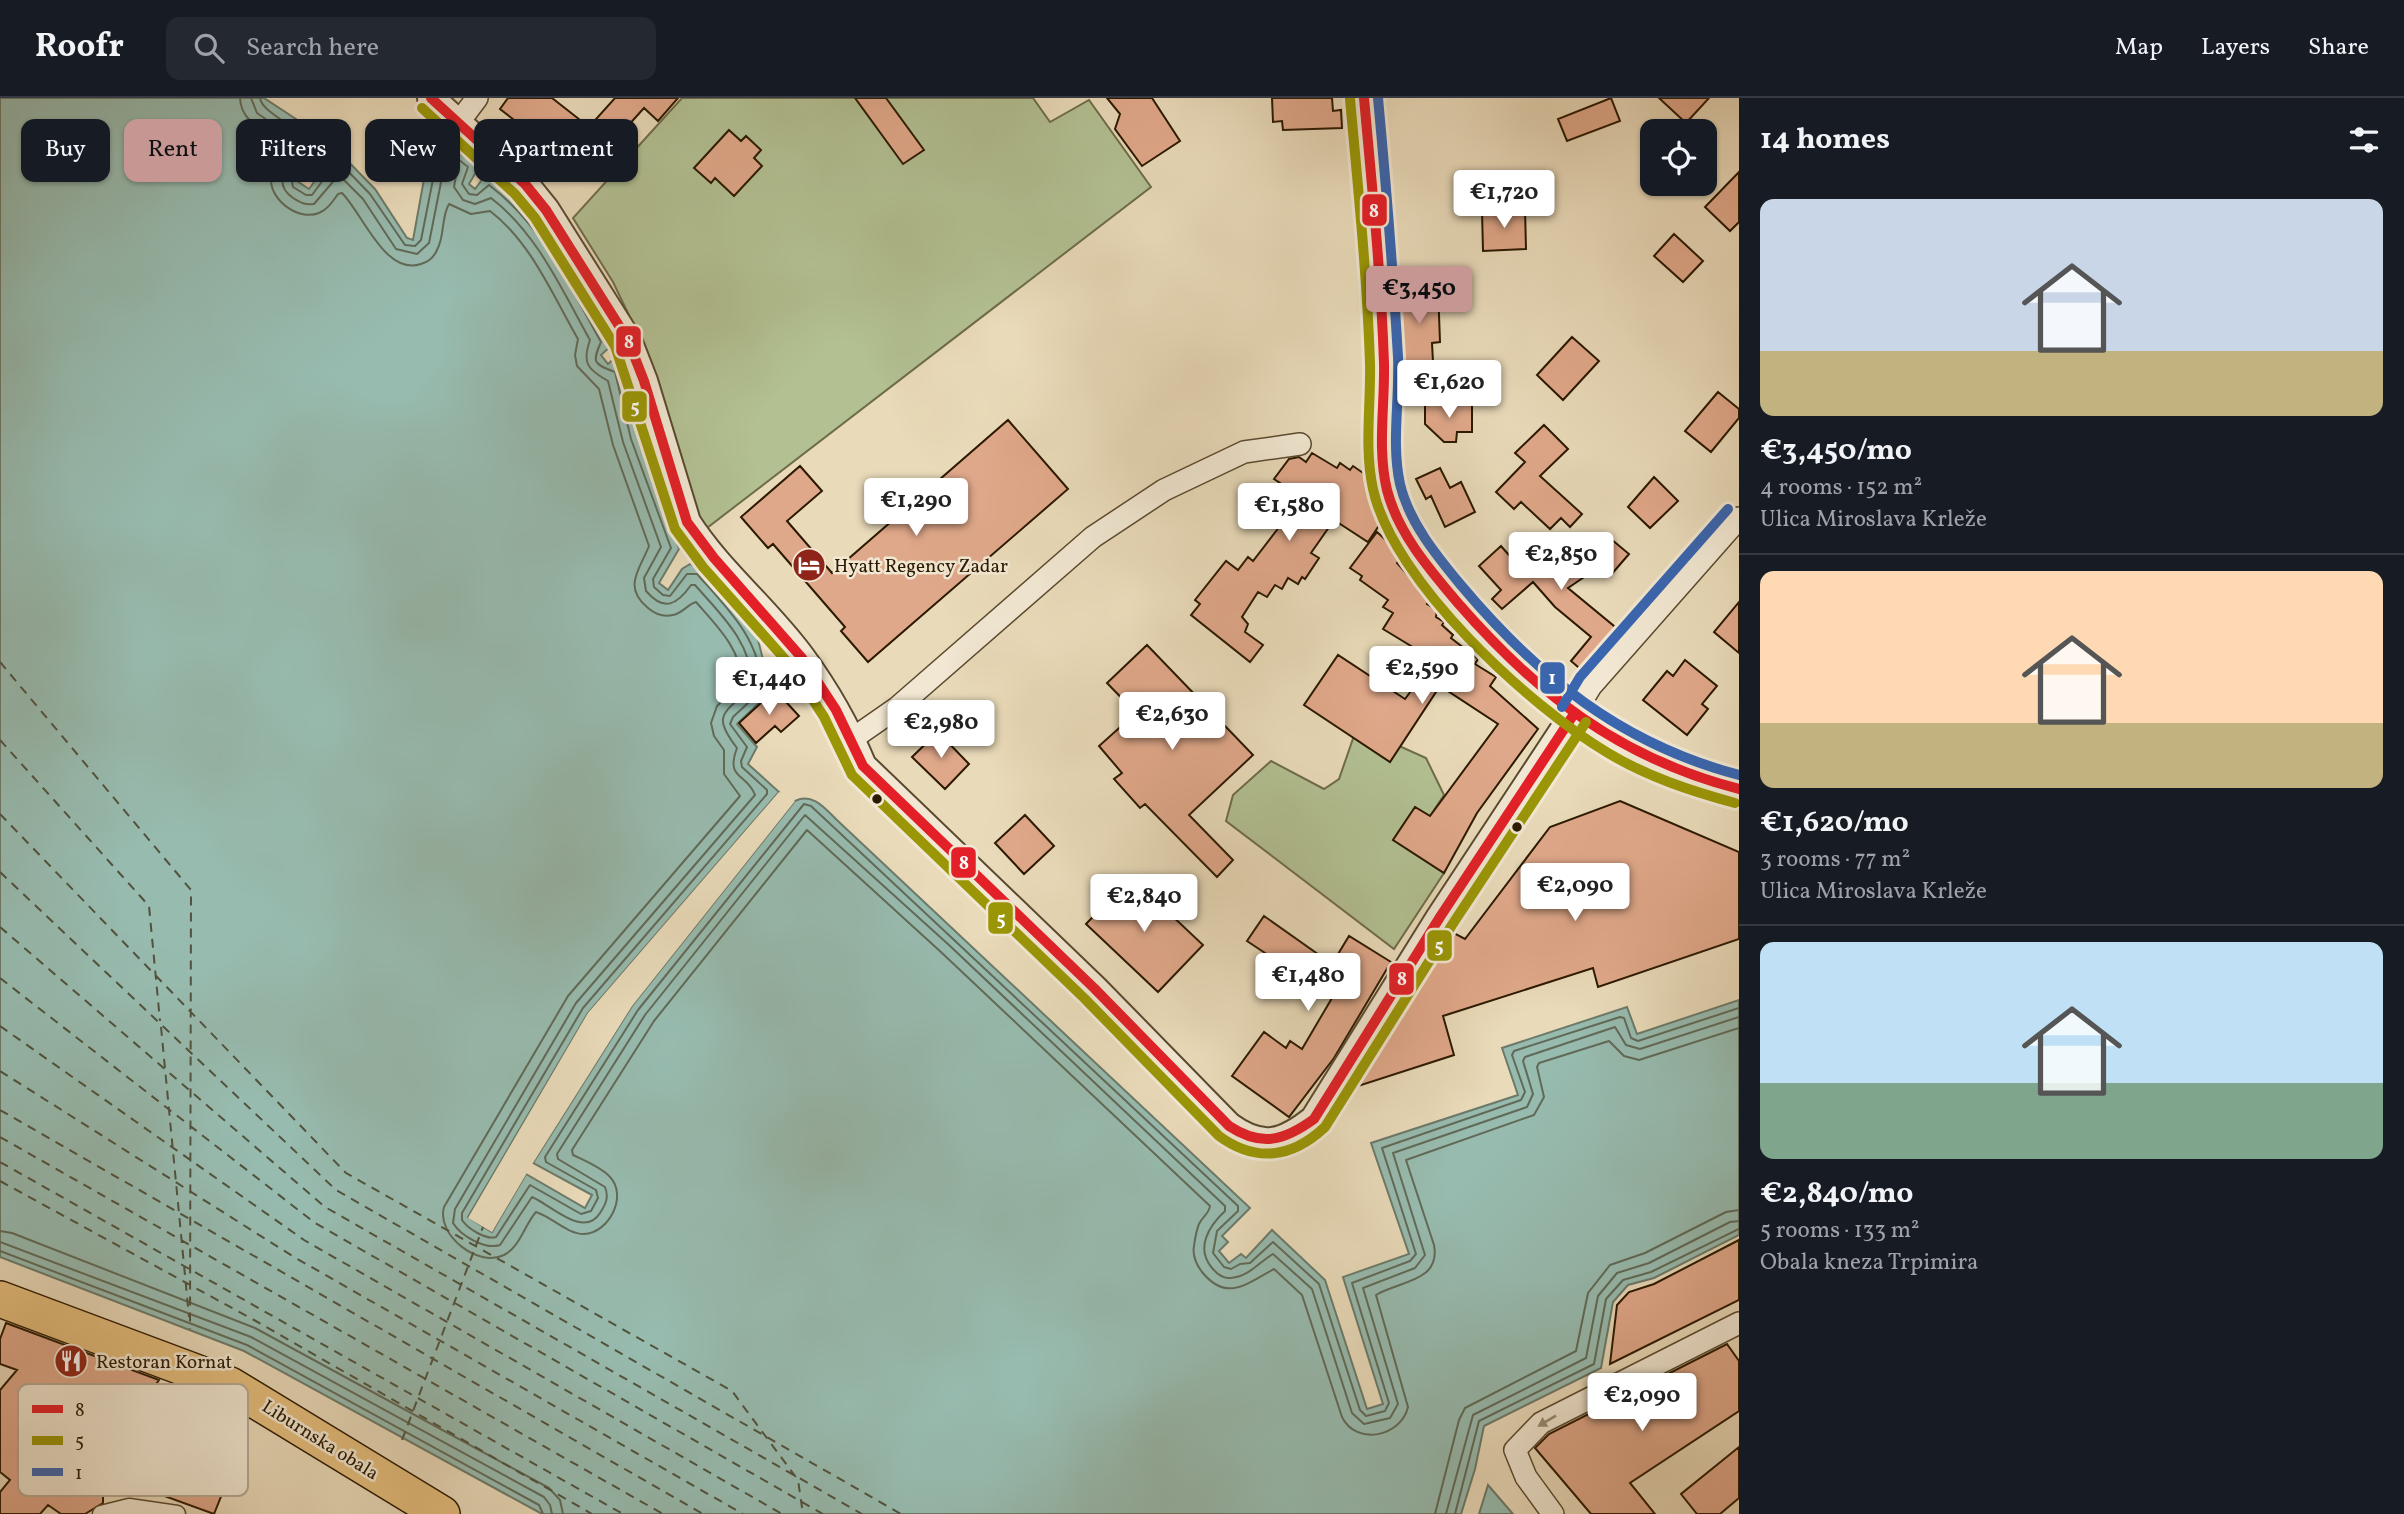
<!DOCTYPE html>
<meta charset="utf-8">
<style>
:root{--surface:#171b24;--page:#242831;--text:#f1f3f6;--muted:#9ea1a6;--line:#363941;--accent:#c59692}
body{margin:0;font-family:Vollkorn,serif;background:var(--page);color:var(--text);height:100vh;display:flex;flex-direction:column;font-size:26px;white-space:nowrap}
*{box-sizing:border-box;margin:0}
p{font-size:23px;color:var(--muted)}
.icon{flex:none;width:38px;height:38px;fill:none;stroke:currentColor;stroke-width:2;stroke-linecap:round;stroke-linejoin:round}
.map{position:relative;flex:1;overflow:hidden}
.side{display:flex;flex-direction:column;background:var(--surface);width:665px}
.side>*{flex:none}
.banner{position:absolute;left:21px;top:21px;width:665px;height:63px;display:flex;gap:14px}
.controls{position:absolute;left:1640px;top:21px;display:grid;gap:14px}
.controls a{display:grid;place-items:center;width:77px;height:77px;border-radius:14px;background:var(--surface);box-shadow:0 2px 5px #0004;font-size:35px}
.price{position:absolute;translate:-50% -60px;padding:0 16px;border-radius:7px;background:#fff;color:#222;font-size:23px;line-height:46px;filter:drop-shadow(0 2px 4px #0008)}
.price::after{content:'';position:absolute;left:50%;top:42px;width:21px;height:16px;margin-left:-10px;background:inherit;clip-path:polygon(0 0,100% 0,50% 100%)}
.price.active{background:var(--accent);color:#111}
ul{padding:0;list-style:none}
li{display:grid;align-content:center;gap:14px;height:371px;padding:0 21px}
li+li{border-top:2px solid var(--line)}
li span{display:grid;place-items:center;height:217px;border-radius:14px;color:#555}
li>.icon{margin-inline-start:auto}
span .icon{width:126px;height:126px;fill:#fffc;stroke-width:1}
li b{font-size:30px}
h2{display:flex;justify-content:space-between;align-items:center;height:84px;padding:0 21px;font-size:30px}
.pill{padding:0 24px;border-radius:14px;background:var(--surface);box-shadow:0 2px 5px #0004;font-size:24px;line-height:63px}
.pill.active{background:var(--accent);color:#111}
header{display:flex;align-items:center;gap:42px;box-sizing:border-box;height:98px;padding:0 35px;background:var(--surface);border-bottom:2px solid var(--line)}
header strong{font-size:33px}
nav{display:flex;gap:38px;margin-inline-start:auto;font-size:24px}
.search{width:490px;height:63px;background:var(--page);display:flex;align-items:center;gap:18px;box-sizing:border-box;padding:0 24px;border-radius:14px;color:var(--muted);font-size:26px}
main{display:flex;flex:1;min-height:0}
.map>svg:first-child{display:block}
.green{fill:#b2c092;stroke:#6e6c49;stroke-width:2}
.water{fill:#97bbaf;stroke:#6c7a69;stroke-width:2}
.pier{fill:#e9dab9}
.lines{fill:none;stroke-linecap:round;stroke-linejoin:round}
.shore{stroke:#616a58;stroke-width:2}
.ferry{stroke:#51523d;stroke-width:2;stroke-dasharray:9 7;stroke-linecap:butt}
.building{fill:#e0a88a;stroke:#2b1900;stroke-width:2}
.pedestrian-casing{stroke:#5a492e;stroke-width:19}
.minor-casing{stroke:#5a492e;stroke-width:24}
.tertiary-casing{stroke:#5a492e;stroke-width:30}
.primary-casing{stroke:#2b1900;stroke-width:38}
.pedestrian{stroke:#f1e7d2;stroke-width:16}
.minor{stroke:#f1e7d2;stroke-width:21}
.tertiary{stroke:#f1e7d2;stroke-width:26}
.primary{stroke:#e4bd7c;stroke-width:35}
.bus-1-casing{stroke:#f1e7d2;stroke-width:16}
.bus-2-casing{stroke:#f1e7d2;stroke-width:16}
.bus-3-casing{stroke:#f1e7d2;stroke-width:16}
.bus-1{stroke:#e32028;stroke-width:10}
.bus-2{stroke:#9a9606;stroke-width:10}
.bus-3{stroke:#3a66af;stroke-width:10}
.oneway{fill:#988a74}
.bus-dot{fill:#2b1900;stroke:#f1e7d2;stroke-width:2.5}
.labels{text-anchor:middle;stroke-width:5;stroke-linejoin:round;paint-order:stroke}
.poi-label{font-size:19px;fill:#2b1900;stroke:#f1e7d2;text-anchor:start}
.street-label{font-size:19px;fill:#2b1900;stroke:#f1e7d2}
.key{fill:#f1e7d2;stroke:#b6a993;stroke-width:2}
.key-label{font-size:19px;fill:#2b1900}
.line-badge{stroke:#f1e7d2;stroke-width:2.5}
.badge-label{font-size:19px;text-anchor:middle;font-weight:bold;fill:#fff}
</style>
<header>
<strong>Roofr</strong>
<div class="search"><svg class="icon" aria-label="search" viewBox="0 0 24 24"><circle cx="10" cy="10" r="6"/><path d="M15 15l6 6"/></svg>Search here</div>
<nav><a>Map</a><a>Layers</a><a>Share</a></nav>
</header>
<main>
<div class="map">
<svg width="1739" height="1416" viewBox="0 0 1739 1416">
<rect width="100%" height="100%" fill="#e9dab9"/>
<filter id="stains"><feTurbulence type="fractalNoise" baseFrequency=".00286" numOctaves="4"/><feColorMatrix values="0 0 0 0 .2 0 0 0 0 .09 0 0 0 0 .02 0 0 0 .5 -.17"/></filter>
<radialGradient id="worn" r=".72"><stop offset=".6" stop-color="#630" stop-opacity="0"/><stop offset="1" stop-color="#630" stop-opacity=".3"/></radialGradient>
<path class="green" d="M682,0H1033L1050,24L1089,2L1151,89L703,433L640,240L613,184L573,120Z
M1357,629L1426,660L1444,697L1430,718L1415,709L1393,742L1444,775L1394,851L1226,723L1233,697L1271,663L1324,691L1339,681Z"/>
<path class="water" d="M0,0H264L308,29L321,47L297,83L309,91L337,52L375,91L407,140L413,142L430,48L442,43L479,69L469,86L475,91L487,75L526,109L550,140L612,247L601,257L608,266L618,257L638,339L679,451L659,485L668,492L682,471L690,466L701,470L756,534L771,593L737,626L757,649L748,666L779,694L588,915L468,1119L492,1134L526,1076L585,1110L592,1097L533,1065L632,908L795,703C814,694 826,712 839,724L1250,1110L1222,1138L1228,1144L1219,1153L1229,1165L1241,1156L1246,1160L1272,1132L1325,1182L1367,1311L1383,1306L1343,1179L1409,1156L1371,1045L1518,997L1502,950L1627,909L1637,936L1739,902V1137L1654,1180L1628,1187L1613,1204L1601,1270L1484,1328L1475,1371L1461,1416H542L244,1253L0,1159Z
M1488,1387L1513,1416H1479Z"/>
<path class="pier" d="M779,694L782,696L591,917L473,1119L491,1129L523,1074L528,1073L492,1134L468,1120L588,915Z
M792,701L795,703L632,908L531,1068L530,1063L630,906Z"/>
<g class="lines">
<path class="shore" d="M240,0C241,27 269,33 287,48C283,60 271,68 271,82C271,103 299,123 319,115C328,111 333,103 338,96L342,95C363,116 385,178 421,166C428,164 434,159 437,152C445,138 441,119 449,106L471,116L490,113C531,144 553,198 578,241L575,257L577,268L599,291L613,347L649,448C640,471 622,489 648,510C655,516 664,519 673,517C683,515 688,506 696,504C717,528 741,551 742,584L717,608L711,625L714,638L724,652V676L740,698L568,898L444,1109C436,1137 478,1170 504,1157C520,1149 525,1126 536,1114C552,1119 567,1136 584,1136C609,1135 628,1098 610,1079C601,1069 585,1063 573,1057L572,1052L654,923L807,732L942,855L1210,1108C1209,1116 1202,1119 1199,1126C1196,1133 1195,1141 1194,1148C1192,1158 1196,1166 1202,1174C1227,1205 1248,1185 1274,1171L1302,1197L1342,1319C1356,1348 1401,1339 1408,1309L1376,1197C1399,1183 1441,1184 1434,1147L1406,1062L1534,1017L1544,999L1537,969L1539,965L1609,943L1624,958L1639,962L1739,930
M251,0L257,15L301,46C294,65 268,82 293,100C301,105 305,107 314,106L337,79H341L363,101L396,151L417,156L429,145L445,64L457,72L454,89L463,102L475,106L491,100C537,135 562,192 590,242C582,265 587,271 608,283L623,344L661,449L644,480L646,493C664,514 677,507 691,487H695C723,519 750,543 753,587C727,615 709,614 737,650C725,682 747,675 755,697L576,905L455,1111L453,1125C461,1138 485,1152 500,1147L532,1099C551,1107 584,1141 600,1115C606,1106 609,1099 605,1089L558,1061L557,1056L645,917L805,717L949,847L1225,1108V1113C1209,1128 1195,1150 1212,1170C1217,1176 1223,1181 1231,1180C1250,1178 1259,1164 1273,1156L1312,1191L1352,1315L1364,1326L1390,1320L1398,1306L1363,1190L1415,1170L1425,1157L1393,1055L1527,1009L1533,996L1523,963L1525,959L1615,929L1626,947L1640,951L1739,919
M260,0C262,15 300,30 312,46L291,78L293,89L306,97H312L335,66L340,65L370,96L405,147L415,148L421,142L439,51L448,53L468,69L462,86L469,96L477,97L489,87C542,127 569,187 601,244C592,264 593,266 615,274L631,341L671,450L653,481L654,489L663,497L670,498L687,476H697C729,512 759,540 763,591L733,619L730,626L747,649L741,663L742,669L767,692V696L583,910L462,1115V1122C468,1131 486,1142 496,1139L530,1087L581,1116L591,1113L598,1100L596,1092L546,1064L545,1059L638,912L804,706L811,708L1238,1108V1113L1217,1133L1213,1155L1224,1169L1231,1171L1240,1166L1250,1165L1273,1144L1319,1186L1360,1312L1366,1318L1385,1313L1389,1305L1352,1185L1410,1163L1416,1156L1382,1050L1521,1002L1525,994L1512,957L1514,953L1620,919L1624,920L1631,940L1638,943L1739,910
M0,1133L12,1135L255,1230L549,1390L560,1402L563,1416
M0,1144L251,1239L544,1399L550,1407L552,1416
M0,1153L247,1247L539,1407L543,1416
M1435,1416L1459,1322L1465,1310L1576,1253L1588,1195L1610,1167L1645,1155L1726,1114L1739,1112
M1446,1416L1473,1317L1586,1260L1598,1198L1617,1175L1649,1165L1730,1124L1739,1123
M1455,1416L1479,1323L1594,1266L1606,1201L1623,1182L1651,1174L1739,1131"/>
<path class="ferry" d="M0,564L191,792L190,1231
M0,642L149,808L160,923
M0,716L346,1075L732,1293L798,1382L803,1416
M0,774L336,1092L901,1416
M0,829L325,1109L862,1416
M0,880L315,1125L823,1416
M0,928L304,1142L782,1416
M161,929L189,1219
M0,973L294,1159L743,1416
M0,1012L703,1416
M0,1039L663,1416
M0,1064L623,1416
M0,1083L254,1222L592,1416
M402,1342L483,1129"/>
</g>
<path class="building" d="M508,0H552L589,29L615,0H678L658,23L644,10L598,61L566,33L551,51L500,11Z
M855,0H886L924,52L903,66Z
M1107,0H1152L1180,43L1142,68L1115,31L1120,16Z
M1272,0H1332L1333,13L1341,12L1342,30L1283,32L1282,23L1273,24Z
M1611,0L1620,23L1567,43L1558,21Z
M1659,0H1709L1686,25Z
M729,32L741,43L746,38L761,52L754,60L762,68L734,98L715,80L711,85L694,70Z
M1739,74V124L1730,133L1705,109Z
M1525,111L1526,151L1483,153L1482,113Z
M1674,136L1703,163L1683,184L1654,158Z
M1413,189H1438L1440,244L1432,245L1433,264L1400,265L1397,205L1413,204Z
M1572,239L1599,263L1563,302L1537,277Z
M1718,294L1739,311V320L1711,354L1685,333Z
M1425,306L1472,307V334H1457L1456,344H1444L1425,326Z
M1008,322L1068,391L868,564L841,533L845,529L773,446L768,450L741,419L800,368L822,393L787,423L832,475Z
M1544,327L1568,351L1540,378L1582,416L1570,429L1561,420L1550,431L1521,404L1514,411L1496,394L1525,364L1515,355Z
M1312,355L1337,370L1340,365L1350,372L1353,368L1369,379L1382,423L1368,444L1334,422L1311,455L1319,460L1305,481L1302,479L1298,486L1288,480L1282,491L1275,487L1267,499L1258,494L1242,519L1248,526L1245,534L1263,547L1250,564L1191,517L1200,506L1195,502L1226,463L1238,472L1248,459L1253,463L1280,428L1270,420L1276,412L1270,408L1279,397L1274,393L1280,385L1274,381L1289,361L1299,359L1306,364Z
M1440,370L1450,390L1461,384L1475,414L1445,429L1431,398L1426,401L1416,381Z
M1654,379L1678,403L1650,430L1628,409Z
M1377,434L1400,455L1402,459L1397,465L1430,502L1427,506L1437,512L1436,519L1444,524L1442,527L1453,537L1451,540L1478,561L1475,566L1496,579L1490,588L1538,631L1477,715L1444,775L1393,742L1415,709L1430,718L1498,626L1440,588L1390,664L1304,607L1338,557L1405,601L1434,562L1383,531L1393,515L1383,509L1388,502L1360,482L1362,478L1350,470Z
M1605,436L1629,456L1610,478L1599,469L1568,490L1620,533L1585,575L1571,563L1591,539L1555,509L1533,484L1502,511L1492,501L1501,492L1479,468L1501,448L1522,472L1537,458L1564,485Z
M1739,504V555L1714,534Z
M1147,547L1253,657L1189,717L1233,762L1217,779L1145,706L1140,710L1114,681L1122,675L1099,648L1136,615L1107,585Z
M1685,562L1717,588L1702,606L1708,611L1687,637L1643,602L1667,573L1673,578Z
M775,592L799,618L781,634L775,628L756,645L739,625Z
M938,634L969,666L945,691L912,659Z
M1620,703L1739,754V841L1598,889L1593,870L1443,918L1454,957L1352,990L1450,833L1465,841L1550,729Z
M1025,717L1054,748L1024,776L995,745Z
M1131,779L1203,847L1158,894L1086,826Z
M1264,818L1332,866L1349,838L1391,864L1334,960L1289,1019L1232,978L1264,934L1286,950L1290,943L1302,951L1332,900L1298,879L1288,893L1261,874L1271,859L1247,843Z
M1739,1142V1202L1610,1266L1617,1207L1629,1194L1654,1186Z
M6,1225L159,1282L88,1386L103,1397V1405L85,1416H61L48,1407L40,1416H0V1394L10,1382L0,1374V1292L17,1272L0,1266V1241Z
M1727,1246L1739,1263V1313L1630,1385L1655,1416H1591L1535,1350L1549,1336Z
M1739,1349V1400L1720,1416H1697L1681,1396Z
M169,1364L226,1386L214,1416L156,1395Z"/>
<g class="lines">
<defs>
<path id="pedestrian" d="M101,1416L129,1409L177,1416"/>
<path id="minor" d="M459,24L477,0
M1574,616L1591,588L1739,420
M852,641L898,609L1093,439L1164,392L1244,354L1300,346
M1553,1416L1526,1379L1515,1352L1541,1325L1739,1225"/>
<path id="tertiary" d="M431,0L525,86L546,112L628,242L644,283L687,424C719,474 767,512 802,560C827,594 847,630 863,668L1094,890L1229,1028C1262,1052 1283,1046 1314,1021L1440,819L1574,616
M1364,0C1372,87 1379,176 1384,263C1386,309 1376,361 1391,405C1402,436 1431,473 1452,498C1526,588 1621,668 1739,691"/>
<path id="primary" d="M0,1201L230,1287L442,1416"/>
</defs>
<use href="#pedestrian" class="pedestrian-casing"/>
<use href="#minor" class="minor-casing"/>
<use href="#tertiary" class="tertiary-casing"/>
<use href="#primary" class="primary-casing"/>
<use href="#pedestrian" class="pedestrian"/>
<use href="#minor" class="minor"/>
<use href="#tertiary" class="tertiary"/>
<use href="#primary" class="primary"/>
<defs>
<path id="bus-1" d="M431,0L525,86L546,112L628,242L644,283L687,424L714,460L802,560L836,612L863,668L1094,890L1229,1028C1261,1049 1284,1043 1314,1021L1440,819L1574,616
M1364,0C1372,88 1381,177 1384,265C1385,307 1377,351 1387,392C1398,435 1429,471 1457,504C1537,596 1619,660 1739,691"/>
<path id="bus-2" d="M1350,1C1358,89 1367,177 1370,265C1371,307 1364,350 1373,391C1393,483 1529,608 1608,655C1648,679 1691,693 1735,705
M422,10L515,96L535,120L615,248L675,431L703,469L791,568L824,619L852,677L1084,900L1219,1038C1256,1065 1292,1060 1325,1029L1452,827L1586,624"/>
<path id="bus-3" d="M1378,0C1386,86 1393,173 1398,259C1400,301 1391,345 1400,386C1409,424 1436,457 1460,486C1537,578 1621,646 1739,677
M1562,609L1580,579L1728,411"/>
</defs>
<use href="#bus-1" class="bus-1-casing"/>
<use href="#bus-2" class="bus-2-casing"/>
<use href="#bus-3" class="bus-3-casing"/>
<use href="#bus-1" class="bus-1"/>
<use href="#bus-2" class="bus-2"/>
<use href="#bus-3" class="bus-3"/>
</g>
<defs><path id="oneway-solid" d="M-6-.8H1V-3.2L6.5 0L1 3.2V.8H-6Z" transform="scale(1.75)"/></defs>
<use class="oneway" href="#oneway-solid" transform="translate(1547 1323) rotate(149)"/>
<defs>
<symbol id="hotel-disc" viewBox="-11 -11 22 22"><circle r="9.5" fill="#8f2418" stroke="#f1e7d2"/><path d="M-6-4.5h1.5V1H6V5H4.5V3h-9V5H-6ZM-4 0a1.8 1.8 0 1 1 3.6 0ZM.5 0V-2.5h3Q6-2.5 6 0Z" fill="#fff"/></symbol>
<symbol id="restaurant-disc" viewBox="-11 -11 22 22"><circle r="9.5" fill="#8f2418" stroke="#f1e7d2"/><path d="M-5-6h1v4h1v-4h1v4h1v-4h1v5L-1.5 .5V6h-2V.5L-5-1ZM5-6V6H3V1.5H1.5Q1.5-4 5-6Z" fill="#fff"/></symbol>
</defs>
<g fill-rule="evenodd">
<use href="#hotel-disc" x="790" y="448" width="38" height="38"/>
<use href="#restaurant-disc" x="52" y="1244" width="38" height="38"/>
</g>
<g class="bus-dot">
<circle cx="877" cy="701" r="6"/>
<circle cx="1517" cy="729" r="6"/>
</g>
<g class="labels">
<g class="poi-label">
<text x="834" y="474">Hyatt Regency Zadar</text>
<text x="96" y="1270">Restoran Kornat</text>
</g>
<g class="street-label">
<text transform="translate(321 1341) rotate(32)" y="7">Liburnska obala</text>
</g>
</g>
<rect x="18" y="1286" width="230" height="112" rx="10" class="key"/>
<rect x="32" y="1307" width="31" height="8" fill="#e32028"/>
<rect x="32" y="1338" width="31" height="9" fill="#9a9606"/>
<rect x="32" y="1370" width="31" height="8" fill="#3a66af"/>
<g class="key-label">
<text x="75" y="1318">8</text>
<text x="75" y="1349">5</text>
<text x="75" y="1381">1</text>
</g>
<g class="line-badge">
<rect x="1361" y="95" width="27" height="34" rx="7" fill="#e32028"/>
<rect x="615" y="227" width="27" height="33" rx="7" fill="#e32028"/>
<rect x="621" y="292" width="27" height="33" rx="7" fill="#9a9606"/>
<rect x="1539" y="563" width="27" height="34" rx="7" fill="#3a66af"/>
<rect x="950" y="748" width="27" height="33" rx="7" fill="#e32028"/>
<rect x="987" y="803" width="27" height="34" rx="7" fill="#9a9606"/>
<rect x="1426" y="831" width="27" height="33" rx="7" fill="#9a9606"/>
<rect x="1388" y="864" width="27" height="34" rx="7" fill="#e32028"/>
</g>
<g class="badge-label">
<text x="1374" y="119">8</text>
<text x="629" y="250">8</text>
<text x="635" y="315">5</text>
<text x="1552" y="586">1</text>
<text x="964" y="771">8</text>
<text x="1001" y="827">5</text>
<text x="1439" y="854">5</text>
<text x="1402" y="887">8</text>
</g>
<rect width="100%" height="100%" filter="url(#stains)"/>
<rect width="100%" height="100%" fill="url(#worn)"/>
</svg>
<div class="controls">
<a><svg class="icon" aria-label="locate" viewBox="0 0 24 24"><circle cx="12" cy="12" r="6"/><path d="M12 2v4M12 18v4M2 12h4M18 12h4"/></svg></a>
</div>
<b class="price" style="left:1504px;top:132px">€1,720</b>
<b class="price active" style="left:1419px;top:228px">€3,450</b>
<b class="price" style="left:1449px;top:322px">€1,620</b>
<b class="price" style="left:916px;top:440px">€1,290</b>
<b class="price" style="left:1289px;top:445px">€1,580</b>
<b class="price" style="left:1561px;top:494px">€2,850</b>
<b class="price" style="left:1422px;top:608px">€2,590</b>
<b class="price" style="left:769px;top:619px">€1,440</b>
<b class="price" style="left:1172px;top:654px">€2,630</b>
<b class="price" style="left:941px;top:662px">€2,980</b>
<b class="price" style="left:1575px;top:825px">€2,090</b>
<b class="price" style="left:1144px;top:836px">€2,840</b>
<b class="price" style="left:1308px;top:915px">€1,480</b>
<b class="price" style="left:1642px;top:1335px">€2,090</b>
<div class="banner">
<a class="pill">Buy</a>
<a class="pill active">Rent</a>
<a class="pill">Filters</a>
<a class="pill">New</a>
<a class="pill">Apartment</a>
</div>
</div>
<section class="side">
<h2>14 homes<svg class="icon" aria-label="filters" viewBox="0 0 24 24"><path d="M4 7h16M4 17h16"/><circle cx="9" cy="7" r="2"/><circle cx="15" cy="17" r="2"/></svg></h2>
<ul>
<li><span style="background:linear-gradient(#c9d6e8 70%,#c2b280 0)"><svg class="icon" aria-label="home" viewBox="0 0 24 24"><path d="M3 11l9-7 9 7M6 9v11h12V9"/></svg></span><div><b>€3,450/mo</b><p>4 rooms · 152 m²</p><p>Ulica Miroslava Krleže</p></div></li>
<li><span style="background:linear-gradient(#ffd9b3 70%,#c2b280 0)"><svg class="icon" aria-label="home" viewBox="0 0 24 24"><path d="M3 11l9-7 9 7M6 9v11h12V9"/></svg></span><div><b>€1,620/mo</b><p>3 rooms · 77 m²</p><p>Ulica Miroslava Krleže</p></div></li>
<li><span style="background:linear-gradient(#bfe0f5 65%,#7fa58c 0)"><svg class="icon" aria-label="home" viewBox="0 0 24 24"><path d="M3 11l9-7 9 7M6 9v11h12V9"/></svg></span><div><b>€2,840/mo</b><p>5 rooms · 133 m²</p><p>Obala kneza Trpimira</p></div></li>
</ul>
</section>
</main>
